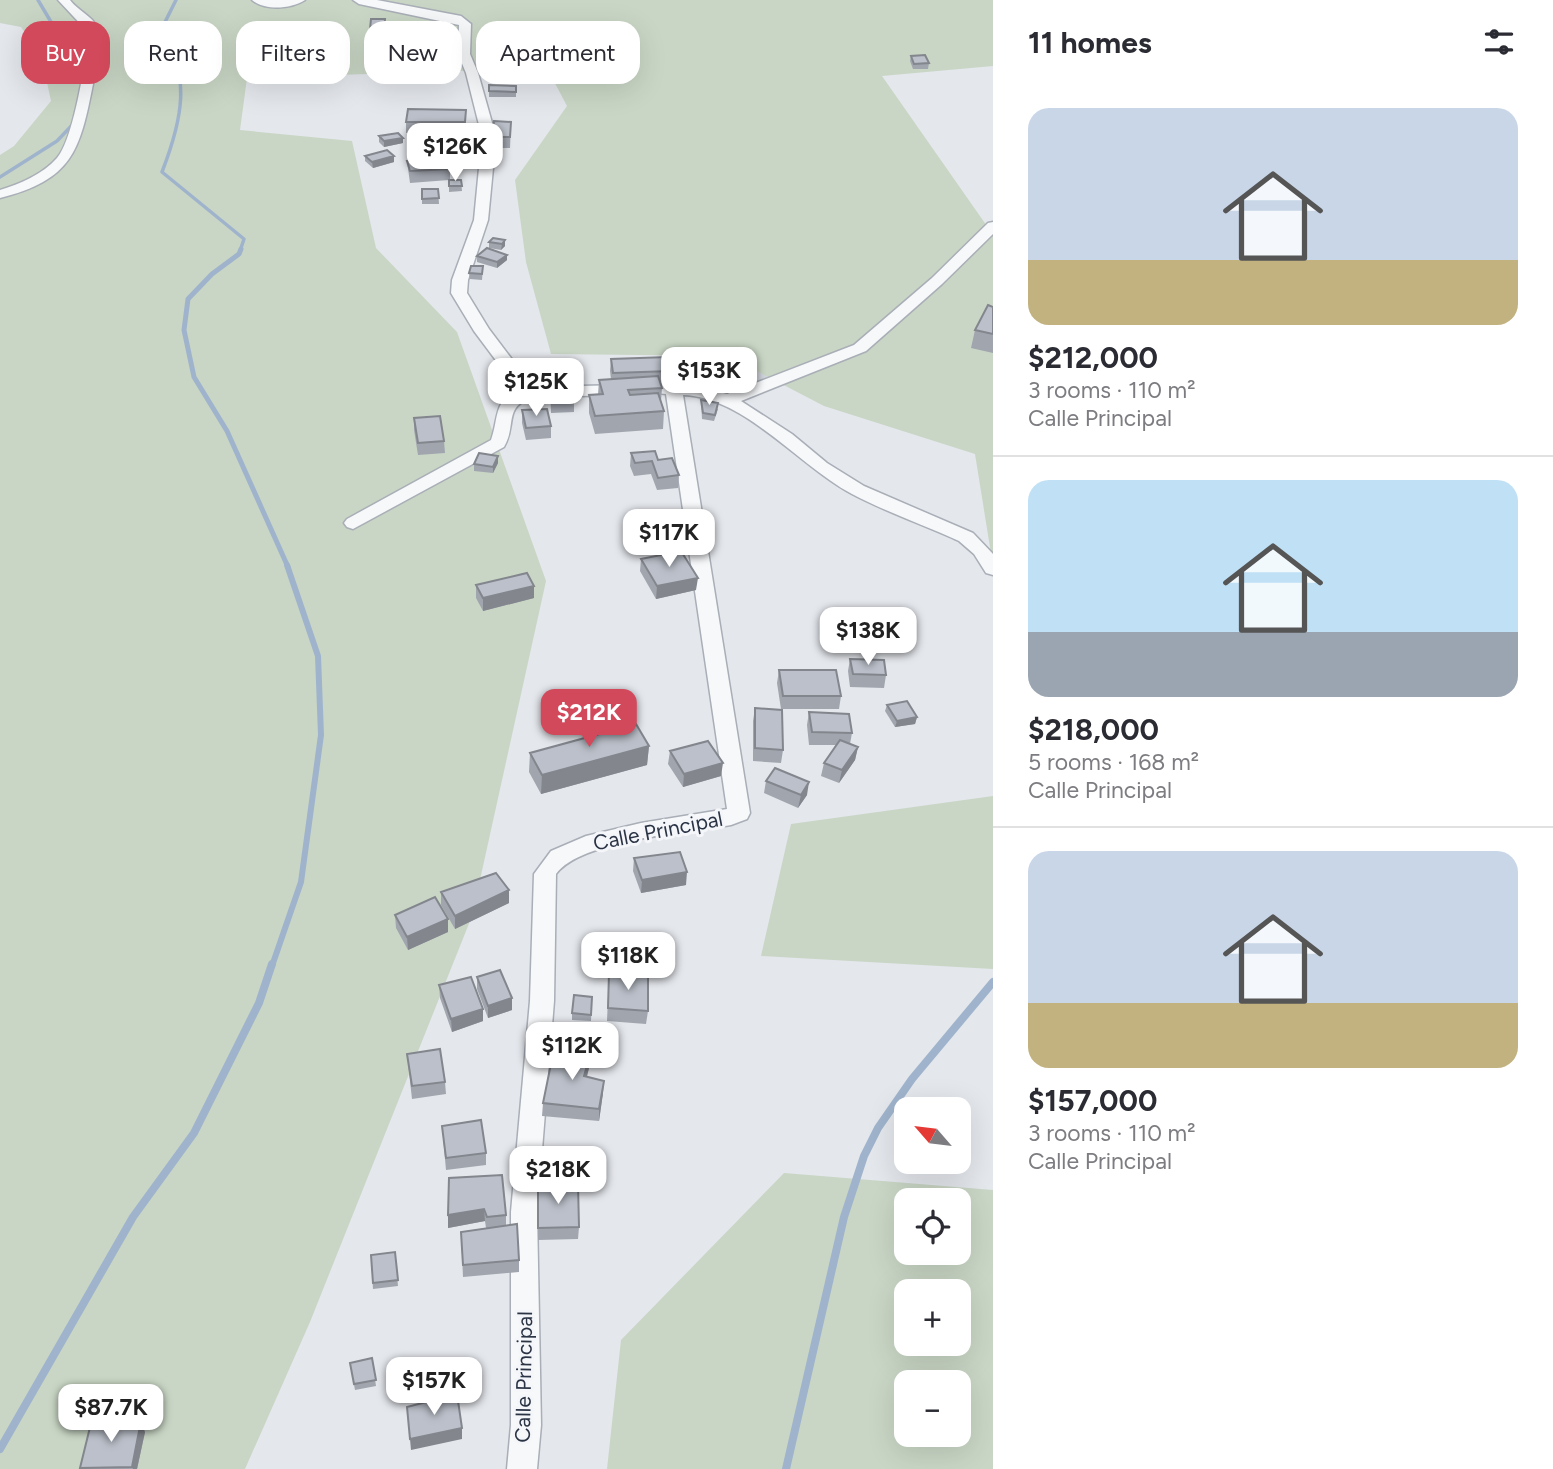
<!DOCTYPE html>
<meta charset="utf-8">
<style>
:root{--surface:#fff;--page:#f7f7f7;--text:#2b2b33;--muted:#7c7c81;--line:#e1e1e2;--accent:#d1495b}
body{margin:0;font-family:Figtree,sans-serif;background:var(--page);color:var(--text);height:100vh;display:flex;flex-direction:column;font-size:26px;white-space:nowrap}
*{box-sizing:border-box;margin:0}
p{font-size:23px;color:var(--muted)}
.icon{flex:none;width:38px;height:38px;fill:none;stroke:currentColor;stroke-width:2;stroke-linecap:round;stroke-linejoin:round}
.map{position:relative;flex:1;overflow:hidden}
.panel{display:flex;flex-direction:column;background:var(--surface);width:560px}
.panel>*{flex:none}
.hud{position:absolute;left:21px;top:21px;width:665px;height:63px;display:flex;gap:14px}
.needle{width:46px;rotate:298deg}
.fabs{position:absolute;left:894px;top:1097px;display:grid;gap:14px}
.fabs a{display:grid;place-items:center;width:77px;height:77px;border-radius:14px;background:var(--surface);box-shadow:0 7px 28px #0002;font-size:35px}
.price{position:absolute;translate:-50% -60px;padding:0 16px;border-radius:14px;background:#fff;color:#222;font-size:23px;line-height:46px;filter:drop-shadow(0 2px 4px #0008)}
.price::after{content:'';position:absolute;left:50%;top:42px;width:21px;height:16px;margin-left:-10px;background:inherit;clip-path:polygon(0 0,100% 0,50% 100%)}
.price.on{background:var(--accent);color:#fff}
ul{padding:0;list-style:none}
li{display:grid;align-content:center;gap:14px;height:371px;padding:0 35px}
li+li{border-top:2px solid var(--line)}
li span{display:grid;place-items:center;height:217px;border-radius:21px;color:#555}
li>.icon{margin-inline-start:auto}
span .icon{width:126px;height:126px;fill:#fffc;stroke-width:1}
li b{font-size:30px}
h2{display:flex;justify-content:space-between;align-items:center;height:84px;padding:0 35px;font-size:30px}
.pill{padding:0 24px;border-radius:21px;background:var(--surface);box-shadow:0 7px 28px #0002;font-size:24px;line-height:63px}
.pill.on{background:var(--accent);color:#fff}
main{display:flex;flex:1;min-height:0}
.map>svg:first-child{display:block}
.built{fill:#d2d6de}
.green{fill:#c9d6c5;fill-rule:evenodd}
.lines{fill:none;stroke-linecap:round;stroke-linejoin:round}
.stream-far3{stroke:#9fb4cc;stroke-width:3.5}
.stream-far2{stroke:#9fb4cc;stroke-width:5}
.stream-far1{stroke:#9fb4cc;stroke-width:6}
.stream{stroke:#9fb4cc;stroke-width:8}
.minor-casing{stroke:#a9aeb7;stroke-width:3}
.minor{fill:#f7f8fa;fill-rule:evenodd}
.wall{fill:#a1a5ae}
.shaded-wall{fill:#83868d}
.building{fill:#bbc0ca;stroke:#83868d;stroke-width:2}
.labels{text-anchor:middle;stroke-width:6;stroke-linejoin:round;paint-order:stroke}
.street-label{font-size:21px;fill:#2b3445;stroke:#f4f6f9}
</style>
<main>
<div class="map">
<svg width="993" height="1469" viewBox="0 0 993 1469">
<rect width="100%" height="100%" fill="#e4e7ec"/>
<path class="built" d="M674,352L770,354L772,375L764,380L724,391L677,382Z"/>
<path class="green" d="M0,0H993V66L882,76L989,229L993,226V566L975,454L824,406L728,356L551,354L526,262L515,180L567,106L547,68L247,78L240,130L352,141L376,248L457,332L546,581L472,916L310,1322L245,1469H0V155L14,146L51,101L41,55L21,27L0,23Z
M993,796V969L761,956L791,824Z
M784,1173L993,1190V1469H607L621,1340ZM959,1200V1253H906V1200ZM906,1292H959V1344H906ZM906,1382H959V1435H906Z"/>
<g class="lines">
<path class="stream-far3" d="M38,0L79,69L84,87
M176,0L164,24C189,81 184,115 162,172L244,239L240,251
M0,177L57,141L77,120"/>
<path class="stream-far2" d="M241,249L239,254L212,274L188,299L184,330L194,377L227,431L288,567"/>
<path class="stream-far1" d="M272,966L301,882L321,735L318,656L287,565"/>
<path class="stream" d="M0,1449L133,1217L194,1133L259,1003L272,964
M786,1469L844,1217L864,1156L878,1128L912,1079L993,982"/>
<defs>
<path id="minor" d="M58,0H70C78,11 95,17 99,31C103,47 96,69 93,84C80,151 72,180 0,198V190C20,184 43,174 57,158C73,141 88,55 87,31Z
M252,0H305C291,9 265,11 252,0Z
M353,0H377L461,16L471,24L470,54L478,73L496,137L488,220L468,280L467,293L489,329L533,387L626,385L634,390L626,395L531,397C503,409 517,425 504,447L353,529L347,527L344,523L347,519L491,440C499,418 493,401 518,390L474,331L451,293L452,280L474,220L482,137L466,73L458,54L459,25L359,4Z
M993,222V234L942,284L866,351L741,401L792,434L827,463L864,486L973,533L993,554V575L986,573L974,554L959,541C924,525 886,512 852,494C799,466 745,397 683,395L750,813L747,819L731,825C689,832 581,840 556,874L554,1001L537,1212L541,1425L537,1469H507L511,1425V1212L530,1001L534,874L551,851L586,836L641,823L727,809L666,394L656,393L654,389L662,384L692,385L727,394L854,345L932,278L988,223Z"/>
</defs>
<use href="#minor" class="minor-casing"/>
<use href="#minor" class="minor"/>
</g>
<path class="wall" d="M385,24L384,34H371L370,29Z
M513,32L531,33L530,37H513Z
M386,45L406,46L398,53L387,51Z
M911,56L929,63L928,69H913L910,61Z
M598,59V64L593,67L584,65V60Z
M489,85L516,86V97H489Z
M466,121L465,133H449L448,149H443V157H420L419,133H406V122Z
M511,122L510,148H492V137Z
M379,136L403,143L384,147L379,142Z
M365,156L394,162L373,168L365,161Z
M407,161L450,169V180H461L462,191L449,192V180L410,183Z
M422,189H438L439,204H422Z
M505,240V246L501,250L489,248V242Z
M477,256L507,260L497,268L477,262Z
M483,266L482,280L470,279L469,273Z
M993,307V353L971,348L975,330Z
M611,359L671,371L670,383H660L662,388L661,401L664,411L663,429L595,434L589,413V395H598L599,380L611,379L610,371Z
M550,385L574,400V412L551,413Z
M701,400L718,409L714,421L702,419Z
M522,410L551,426V438L526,440L522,423Z
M414,418L444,441L445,453L418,455L414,430Z
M631,453L658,460L679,475L678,488L657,490L651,474L634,476L630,466Z
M498,463L493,473L474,471V464Z
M641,559L696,590L656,599L640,571Z
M476,585L534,586V598L483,611L476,598Z
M850,659L886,675L884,688L850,687L848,671Z
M779,670L841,696L839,709H781L777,683Z
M887,705L917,717L915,724L895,727L885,711Z
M755,708L783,750L781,763L753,761V721Z
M809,712L852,733L850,744L858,747L855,760L839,783L821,776L824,763L836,745H809L807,725Z
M649,746L647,765L541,794L529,772L530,753Z
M670,751L721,776L683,787L668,764Z
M766,781L807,795L798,808L764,793Z
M634,858L686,885L641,893L633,871Z
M509,890V903L455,929L441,905V892Z
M395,915L448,919V932L408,950L396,928Z
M609,973L648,1011L646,1024L607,1021Z
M477,977L512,998V1010L488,1018L477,989Z
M439,985L483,1009V1021L452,1032L440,998Z
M592,997L591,1021L572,1020V1013Z
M407,1054L445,1082L446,1094L412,1099Z
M589,1068L587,1077L603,1093L599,1121L542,1116L543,1103Z
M442,1126L486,1153V1165L446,1170Z
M449,1178L506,1215V1225L519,1260V1272L463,1277L461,1232L486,1228L485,1221L448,1228Z
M538,1185L579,1227L578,1239L538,1240Z
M395,1252L398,1286L373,1289L371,1255Z
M372,1358L376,1386L355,1390L351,1369Z
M145,1432L137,1469H80V1468Z"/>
<path class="shaded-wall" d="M406,40V46L398,53V47Z
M598,59V64L593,67V62Z
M403,138V143L384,147V141Z
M394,156V162L373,168L372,162Z
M505,240V246L501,250L502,244Z
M507,255V260L497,268V262Z
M498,456V463L493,473V467Z
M698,578L696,590L656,599L657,586Z
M534,586V598L483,611V598Z
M917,717L915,724L895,727L897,721Z
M649,746L647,765L541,794L542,775Z
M858,747L855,760L839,783L842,770Z
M723,763L721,776L683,787L684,774Z
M809,782L807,795L798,808L801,795Z
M687,872L686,885L641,893L642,880Z
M509,890V903L455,929V916Z
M448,919V932L408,950L407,937Z
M512,998V1010L488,1018V1006Z
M483,1009V1021L452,1032L451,1019Z
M590,1055L589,1068L583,1089L584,1076Z
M604,1081L603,1093L599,1121V1109Z
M484,1209L485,1221L448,1228V1215Z
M141,1421L145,1432L137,1469H133L132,1467Z
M462,1428V1439L411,1450L410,1439Z"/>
<path class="building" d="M371,19H385L384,29H370Z
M514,27H531L530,32H513Z
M395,38L406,40L398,47L386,45Z
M925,55L929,63L914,64L911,56Z
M589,57L598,59L593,62L584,60Z
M489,85L516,86V92L489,91Z
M408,109L466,110L465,122H406Z
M494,121L511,122L510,137H492Z
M419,128H449L448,138H418Z
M398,133L403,138L384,141L379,136Z
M420,145H443V152L419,151Z
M387,150L394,156L372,162L365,156Z
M447,159L450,169L410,171L407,161Z
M449,180H461L462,186H449Z
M422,189H438L439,198L422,199Z
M493,238L505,240L502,244L489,242Z
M487,248L507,255L497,262L477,256Z
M471,266H483L482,274L469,273Z
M988,305L993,307V334L975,330Z
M668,357L671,371L613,373L611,359Z
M658,376L662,388L628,390L630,395L658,393L664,411L595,416L589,395L603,394L599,380Z
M572,384L574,400H552L550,385Z
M701,400L718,403L715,415L703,413Z
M547,409L551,426L526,428L522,410Z
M440,416L444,441L418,443L414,418Z
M655,451L658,460L672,458L679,475L658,478L652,461L635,463L631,453Z
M479,453L498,456L493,467L474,464Z
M681,551L698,578L657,586L641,559Z
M527,573L534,586L483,598L476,585Z
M850,659L884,660L886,675L853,674Z
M779,670H836L841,696H783Z
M907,701L917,717L897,721L887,705Z
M755,708L782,710L783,750L755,748Z
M809,712L849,714L852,733L812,732Z
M636,724L649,746L542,775L530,753Z
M840,740L858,747L842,770L824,763Z
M708,741L723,763L684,774L670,751Z
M775,768L809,782L801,795L766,781Z
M680,852L687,872L642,880L634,858Z
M496,873L509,890L455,916L441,892Z
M435,897L448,919L407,937L395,915Z
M500,970L512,998L488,1006L477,977Z
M609,973L648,976V1011L608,1008Z
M471,977L483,1009L451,1019L439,985Z
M574,995L592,997L591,1015L572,1013Z
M440,1049L445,1082L412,1086L407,1054Z
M554,1049L590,1055L584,1076L604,1081L599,1109L543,1103Z
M481,1120L486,1153L446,1158L442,1126Z
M502,1175L506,1215L487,1217L484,1209L448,1215L449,1178Z
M578,1184L579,1227L538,1228V1185Z
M517,1224L519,1260L463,1265L461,1232Z
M395,1252L398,1280L373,1283L371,1255Z
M372,1358L376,1380L354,1384L350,1363Z
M457,1394L462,1428L410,1439L407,1407Z
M92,1419L141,1421L132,1467L80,1468Z"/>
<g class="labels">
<g class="street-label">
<text transform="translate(658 831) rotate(-11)" y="7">Calle Principal</text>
<text transform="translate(524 1377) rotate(-89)" y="7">Calle Principal</text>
</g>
</g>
</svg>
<div class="fabs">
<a><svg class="needle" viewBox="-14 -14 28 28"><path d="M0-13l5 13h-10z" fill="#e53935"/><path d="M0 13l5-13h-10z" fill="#7c7c81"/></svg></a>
<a><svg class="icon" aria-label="locate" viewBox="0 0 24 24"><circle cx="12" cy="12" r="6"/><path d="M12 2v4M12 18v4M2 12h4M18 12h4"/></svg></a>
<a>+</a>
<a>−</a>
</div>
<b class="price" style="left:455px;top:183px">$126K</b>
<b class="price" style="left:709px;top:407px">$153K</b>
<b class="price" style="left:536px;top:418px">$125K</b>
<b class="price" style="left:669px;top:569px">$117K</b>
<b class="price" style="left:868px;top:667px">$138K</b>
<b class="price on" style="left:589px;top:749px">$212K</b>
<b class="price" style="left:628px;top:992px">$118K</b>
<b class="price" style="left:572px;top:1082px">$112K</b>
<b class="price" style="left:558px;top:1206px">$218K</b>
<b class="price" style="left:434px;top:1417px">$157K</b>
<b class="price" style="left:111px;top:1444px">$87.7K</b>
<div class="hud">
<a class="pill on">Buy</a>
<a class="pill">Rent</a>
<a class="pill">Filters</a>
<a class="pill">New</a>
<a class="pill">Apartment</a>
</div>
</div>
<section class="panel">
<h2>11 homes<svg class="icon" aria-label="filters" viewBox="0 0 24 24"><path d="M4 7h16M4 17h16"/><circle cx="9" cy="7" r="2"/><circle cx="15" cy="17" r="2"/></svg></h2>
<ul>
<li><span style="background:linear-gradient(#c9d6e8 70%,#c2b280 0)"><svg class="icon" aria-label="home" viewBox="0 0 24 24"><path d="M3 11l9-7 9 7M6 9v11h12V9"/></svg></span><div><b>$212,000</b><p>3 rooms · 110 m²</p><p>Calle Principal</p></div></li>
<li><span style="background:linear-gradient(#bfe0f5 70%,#9aa5b1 0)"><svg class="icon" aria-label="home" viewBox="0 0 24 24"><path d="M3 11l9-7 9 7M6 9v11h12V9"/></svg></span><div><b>$218,000</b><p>5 rooms · 168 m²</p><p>Calle Principal</p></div></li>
<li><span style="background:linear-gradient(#c9d6e8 70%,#c2b280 0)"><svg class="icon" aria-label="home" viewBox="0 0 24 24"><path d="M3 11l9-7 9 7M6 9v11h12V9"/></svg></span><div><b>$157,000</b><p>3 rooms · 110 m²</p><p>Calle Principal</p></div></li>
</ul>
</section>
</main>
